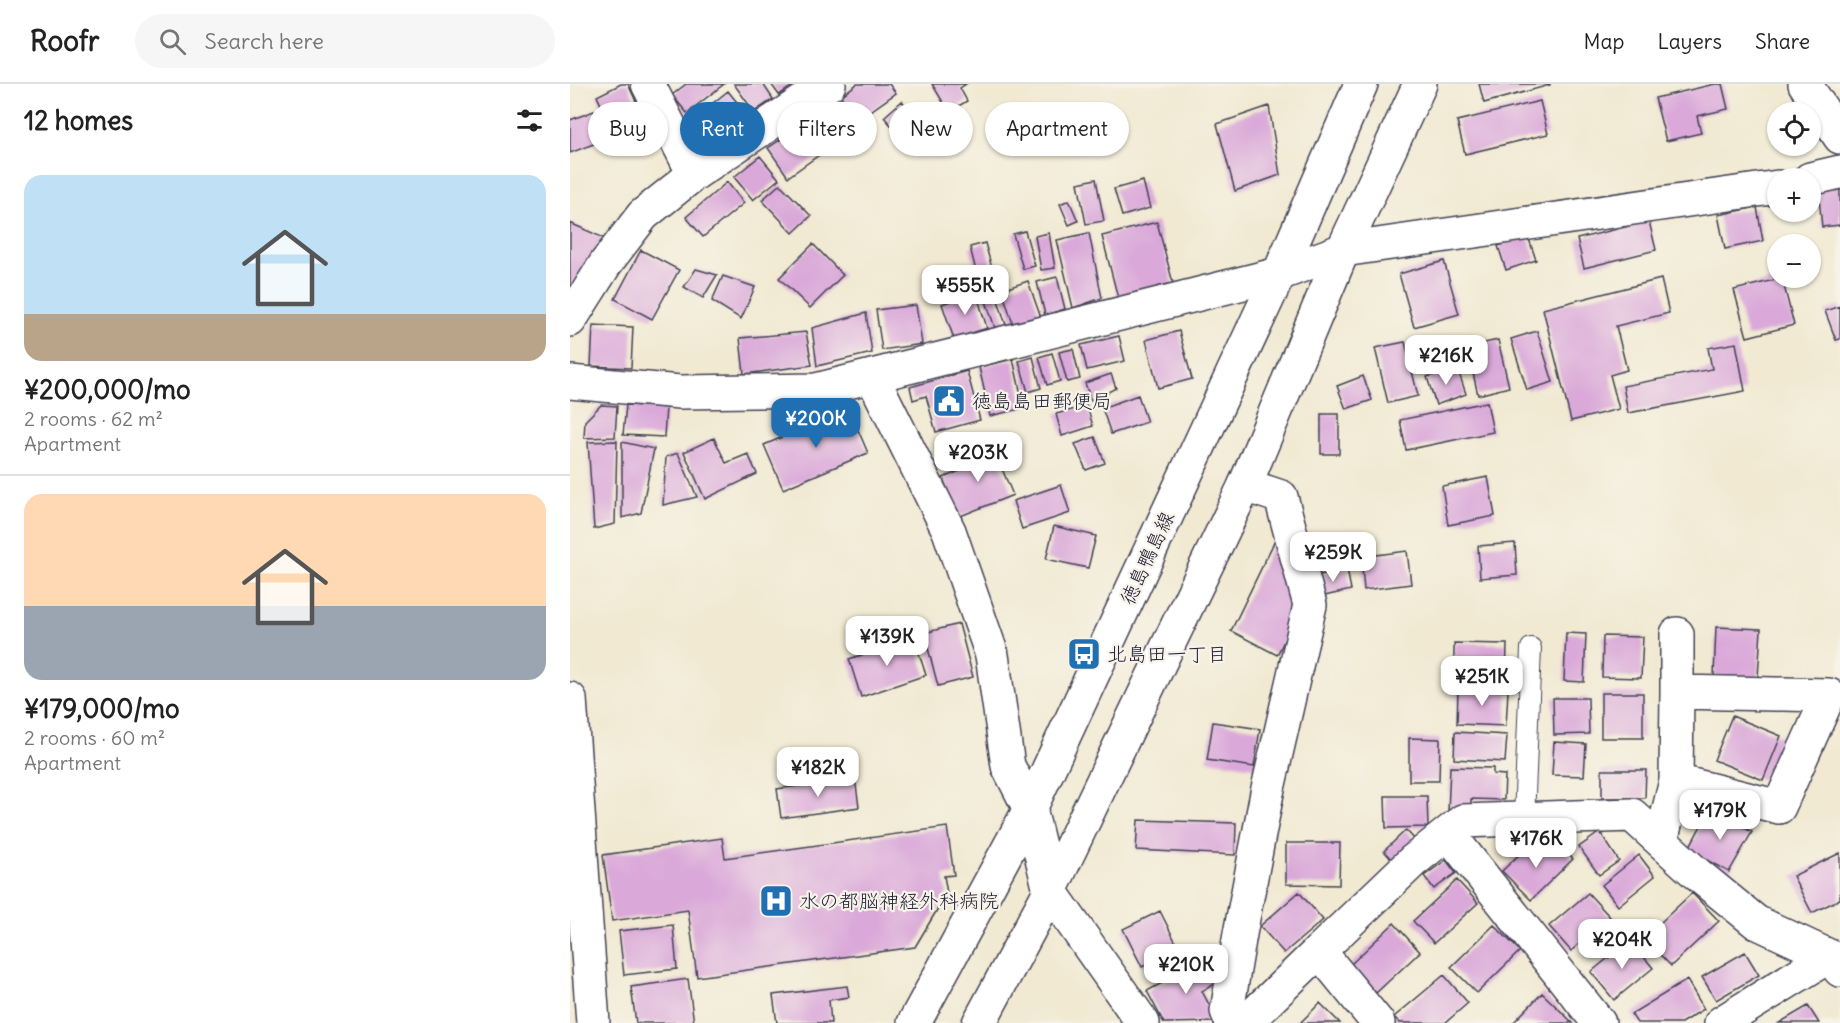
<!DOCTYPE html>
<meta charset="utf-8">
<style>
:root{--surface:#fff;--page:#f6f6f6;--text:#222;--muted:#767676;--line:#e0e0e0;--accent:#1f6fb2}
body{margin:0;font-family:Delius,"Klee One",sans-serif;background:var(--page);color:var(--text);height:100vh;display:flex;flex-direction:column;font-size:22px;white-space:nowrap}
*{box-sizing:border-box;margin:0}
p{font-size:20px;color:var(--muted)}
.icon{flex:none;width:33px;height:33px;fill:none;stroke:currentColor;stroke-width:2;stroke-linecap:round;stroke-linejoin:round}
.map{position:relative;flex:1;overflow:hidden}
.details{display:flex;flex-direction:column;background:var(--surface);width:570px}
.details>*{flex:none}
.banner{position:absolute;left:18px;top:18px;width:570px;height:54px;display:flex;gap:12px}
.tools{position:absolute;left:1197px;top:18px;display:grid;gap:12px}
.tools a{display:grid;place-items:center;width:54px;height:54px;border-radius:50%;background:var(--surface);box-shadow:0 2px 4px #0004;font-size:30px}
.price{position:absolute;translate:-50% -51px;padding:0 14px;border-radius:12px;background:#fff;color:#222;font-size:20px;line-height:39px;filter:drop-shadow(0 2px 3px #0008)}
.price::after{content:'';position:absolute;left:50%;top:36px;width:18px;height:14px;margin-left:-9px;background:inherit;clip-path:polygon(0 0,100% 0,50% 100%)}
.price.selected{background:var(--accent);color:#fff}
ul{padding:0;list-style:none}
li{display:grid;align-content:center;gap:12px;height:318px;padding:0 24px}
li+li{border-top:2px solid var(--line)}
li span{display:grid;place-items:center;height:186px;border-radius:18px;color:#555}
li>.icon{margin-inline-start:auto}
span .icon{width:108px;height:108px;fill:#fffc;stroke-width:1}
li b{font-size:26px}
h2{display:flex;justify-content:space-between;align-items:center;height:72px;padding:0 24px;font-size:26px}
.chip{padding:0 21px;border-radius:27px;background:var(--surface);box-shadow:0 2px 4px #0004;font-size:21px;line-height:54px}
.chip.selected{background:var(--accent);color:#fff}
header{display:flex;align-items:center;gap:36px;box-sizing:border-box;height:84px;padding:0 30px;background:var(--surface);border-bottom:2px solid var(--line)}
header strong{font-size:28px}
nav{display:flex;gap:33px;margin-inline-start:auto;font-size:21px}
.search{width:420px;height:54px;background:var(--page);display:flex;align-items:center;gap:15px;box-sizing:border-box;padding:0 21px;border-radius:33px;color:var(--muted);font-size:22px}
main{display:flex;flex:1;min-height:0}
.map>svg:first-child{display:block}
.building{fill:#daa9d9}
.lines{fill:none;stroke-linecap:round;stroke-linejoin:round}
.lane-casing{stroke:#414052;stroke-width:22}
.street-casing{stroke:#414052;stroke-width:36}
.secondary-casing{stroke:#414052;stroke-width:36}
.primary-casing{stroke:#414052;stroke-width:36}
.lane{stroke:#fff;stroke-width:20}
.street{stroke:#fff;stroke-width:33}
.secondary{stroke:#fff;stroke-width:33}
.primary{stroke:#fff;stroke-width:33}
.labels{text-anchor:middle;stroke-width:4.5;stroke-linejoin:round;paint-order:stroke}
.poi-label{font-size:20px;fill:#22223b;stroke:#f7f3e8;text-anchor:start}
.street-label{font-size:20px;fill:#22223b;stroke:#f7f3e8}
</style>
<header>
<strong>Roofr</strong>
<div class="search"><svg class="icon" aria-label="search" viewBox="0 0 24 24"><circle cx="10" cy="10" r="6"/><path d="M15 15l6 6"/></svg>Search here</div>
<nav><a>Map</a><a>Layers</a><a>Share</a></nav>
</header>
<main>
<section class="details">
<h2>12 homes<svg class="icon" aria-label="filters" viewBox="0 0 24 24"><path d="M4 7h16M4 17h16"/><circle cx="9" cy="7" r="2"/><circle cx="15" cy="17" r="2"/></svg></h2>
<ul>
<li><span style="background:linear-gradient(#bfe0f5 75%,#b9a48a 0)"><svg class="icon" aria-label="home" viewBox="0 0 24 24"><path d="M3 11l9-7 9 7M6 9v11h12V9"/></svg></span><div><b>¥200,000/mo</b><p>2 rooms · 62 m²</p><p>Apartment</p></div></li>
<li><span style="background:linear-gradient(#ffd9b3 60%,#9aa5b1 0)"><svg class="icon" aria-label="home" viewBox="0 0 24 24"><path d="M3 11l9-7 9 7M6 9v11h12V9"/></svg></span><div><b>¥179,000/mo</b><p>2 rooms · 60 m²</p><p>Apartment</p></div></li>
</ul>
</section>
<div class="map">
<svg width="1270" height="939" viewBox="0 0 1270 939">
<rect width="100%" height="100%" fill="#f7f3e8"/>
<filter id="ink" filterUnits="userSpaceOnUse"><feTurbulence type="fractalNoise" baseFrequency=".0167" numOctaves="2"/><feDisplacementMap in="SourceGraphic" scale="12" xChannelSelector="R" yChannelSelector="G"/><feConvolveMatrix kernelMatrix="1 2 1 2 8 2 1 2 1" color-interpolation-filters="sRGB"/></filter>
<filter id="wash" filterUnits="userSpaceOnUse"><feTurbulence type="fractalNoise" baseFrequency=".008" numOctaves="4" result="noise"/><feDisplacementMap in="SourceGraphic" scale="24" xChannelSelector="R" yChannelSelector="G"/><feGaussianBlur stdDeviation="1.35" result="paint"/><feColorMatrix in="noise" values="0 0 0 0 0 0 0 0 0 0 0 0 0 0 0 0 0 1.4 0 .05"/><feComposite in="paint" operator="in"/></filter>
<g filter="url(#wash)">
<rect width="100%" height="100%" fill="#f1e9d2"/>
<g id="blocks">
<path class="building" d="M51,0H58L75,37L45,51L27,12Z
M116,0H154L117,29L102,11Z
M164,0H193L203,15L184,28Z
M201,0H225L209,11Z
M287,0H319L326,9L288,36L271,12Z
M362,0H396L390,4L397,17L379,28Z
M909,0H980V1L914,19Z
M1145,0H1152L1158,25L1127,32L1131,49L1096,57L1085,14Z
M158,7L178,32L140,63L119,38Z
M263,16L285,42L264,59L242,34Z
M332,17L356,46L338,61L314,33Z
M970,17L978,50L895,70L887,37Z
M699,22L710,91L665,107L647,40Z
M24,27L34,56L0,69V36Z
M237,38L256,66L218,93L198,64Z
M190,72L209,95L183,116L164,93Z
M526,95L534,137L516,140L508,99Z
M573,97L580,124L552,132L544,105Z
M157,98L174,119L133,153L116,133Z
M210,100L241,132L223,149L192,116Z
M1270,102V141L1252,143L1248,104Z
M499,116L508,137L499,141L490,120Z
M1187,123L1193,157L1155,165L1148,131Z
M1079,137L1086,166L1014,184L1007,155Z
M587,138L603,199L548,214L532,152Z
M0,139L34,154L0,205Z
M455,147L465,182L453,185L443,150Z
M479,149L485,184L471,186L465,152Z
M519,149L532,214L503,224L487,156Z
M958,152L966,176L936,186L928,162Z
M415,159L425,195L409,199L400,163Z
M243,160L273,191L240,224L209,194Z
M71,166L109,186L82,235L45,215Z
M874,177L889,230L844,243L829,190Z
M126,185L147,191L133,214L114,203Z
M153,192L185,203L171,235L142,217Z
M487,193L495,225L475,231L467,198Z
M1212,194L1224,241L1177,253L1164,206Z
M1091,195L1099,229L1046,242L1057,286L1040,291L1049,325L1001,337L973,225Z
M458,197L471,234L444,243L432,206Z
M425,207L437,244L426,247L414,211Z
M406,208L417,244L384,255L372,220Z
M346,221L352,260L312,266L306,226Z
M1270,222V255L1266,256L1255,227Z
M296,229L302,269L247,282L242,244Z
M23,241L63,243L61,284L21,282Z
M609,247L622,295L588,304L576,256Z
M967,247L983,298L957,306L941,255Z
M236,248L242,281L174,290L170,254Z
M549,252L555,277L517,286L511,261Z
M928,256L939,303L908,311L897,263Z
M835,258L848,312L818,319L805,264Z
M1166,259L1175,307L1058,329L1053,302L1142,285L1138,264Z
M503,265L510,295L497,298L489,268Z
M482,269L490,297L477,301L469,273Z
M463,273L471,304L458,308L449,277Z
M443,275L454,324L420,332L409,283Z
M887,283L896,310L866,321L857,293Z
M397,287L410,336L366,348L356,312L343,316L340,303Z
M541,290L546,304L521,317L515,299Z
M793,292L802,316L776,325L767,302Z
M568,311L577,338L541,350L532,324Z
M917,318L923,348L836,366L830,336Z
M31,321L47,322L45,353L14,354L15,337Z
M56,321L96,323L94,353L53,351Z
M517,322L523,342L492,352L486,330Z
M279,325L298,369L213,405L194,361Z
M751,330H769V370H751Z
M525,353L535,379L516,386L505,360Z
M144,354L156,379L178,370L187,390L135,415L114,368Z
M47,357L45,440L24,445L18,358Z
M52,358L84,365L71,429L52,434Z
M422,361L443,411L388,433L373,394L399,383L395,372Z
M108,369L127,413L93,421L96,373Z
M918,393L925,432L878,441L872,402Z
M491,401L500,429L452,445L443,417Z
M484,442L526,452L518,484L476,475Z
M707,452L726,533L707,571L661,547Z
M945,459L947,491L910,494L908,462Z
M837,467L841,500L794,506L791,473Z
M777,485L781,506L750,513L745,492Z
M389,540L403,593L368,602L354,549Z
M1146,543L1191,545L1188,594L1144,592Z
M996,549L1016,550L1014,598L994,597Z
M1033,552L1073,553L1071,594L1032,593Z
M344,554L356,591L291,613L279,575Z
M884,559L937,560L936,597H884Z
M888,605L938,607L936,642L887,640Z
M1031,609H1073V654H1031Z
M983,614H1018L1019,650L984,651Z
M1162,632L1211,652L1193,696L1144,676Z
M643,638L690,645L684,683L637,676Z
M885,648L937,651L935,678L884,675Z
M839,654L870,655L869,697H839Z
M984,658L1016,660L1014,692L982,691Z
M880,683L923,684V690L935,691L934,716L901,715V729L878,728Z
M1032,686H1076L1075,714H1032Z
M285,694L289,723L211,734L207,705Z
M815,712H857L858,743L816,744Z
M1140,725L1182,748L1159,788L1118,766Z
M568,736L666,739L665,771L566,766Z
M377,743L384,791L374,792L377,809L345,863L127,893L118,826L42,837L33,771L152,754L155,774Z
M836,746L846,757L824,778L814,767Z
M1030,748L1049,777L1029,791L1009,763Z
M716,759H770L769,801L716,800Z
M987,759L1003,775L961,816L932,787L960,760L973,773Z
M1270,769V815L1242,829L1223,792Z
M1069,771L1085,792L1048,822L1032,801Z
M876,776L886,789L864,805L854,792Z
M887,796L908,819L864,859L843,837Z
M729,808L753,836L714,869L690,842Z
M1018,809L1040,833L1001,867L979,842Z
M1122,809L1149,837L1101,882L1074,854Z
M590,827L609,865L572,883L553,845Z
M824,839L850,868L806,909L780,881Z
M103,841L107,885L54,891L49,847Z
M924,841L950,867L907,909L881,883Z
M1060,856L1083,884L1044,916L1021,888Z
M1175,868L1189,891L1146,916L1132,893Z
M639,874L652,896L632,907L648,938L594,939L577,907Z
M874,891L898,919L875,939H830L824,933Z
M118,895L124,939H66L61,903Z
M1117,896L1134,925L1111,939H1067L1061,930Z
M277,902L279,913L259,916L261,939H207L203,911Z
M972,909L1003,939H943Z
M750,919L770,939H730Z
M1238,922L1249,939H1209Z"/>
</g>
</g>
<g filter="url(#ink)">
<use href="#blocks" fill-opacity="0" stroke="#414052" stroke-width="1.5"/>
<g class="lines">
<defs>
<path id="lane" d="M954,735L961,564"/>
<path id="street" d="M78,0L124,90
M1235,0L1270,53
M1240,95L1270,88
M303,294L379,447L422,571L438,682L460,725L480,807L573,939
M0,298L110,308L246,306L709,190L773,166L1208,103
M1107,608L1259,611L1209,723L1106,697Z
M1107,608V550
M878,749L1029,939
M1091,757L1106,697
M749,867L843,777L893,737L1062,731L1127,790L1186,838L1259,872L1270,886
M662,939L657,927L670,850L697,709L740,521L711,413L675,401
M675,939L749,867L808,939
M1151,939L1259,872"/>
<path id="secondary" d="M0,236L36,179L73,131L124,90L259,0
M0,615L23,939"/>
<path id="primary" d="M344,939L460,725L709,190L791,0
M409,939L480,807L675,401L773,166L850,0"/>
</defs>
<use href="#lane" class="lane-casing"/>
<use href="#street" class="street-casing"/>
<use href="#secondary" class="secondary-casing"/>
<use href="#primary" class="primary-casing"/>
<use href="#lane" class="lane"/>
<use href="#street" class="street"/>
<use href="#secondary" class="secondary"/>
<use href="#primary" class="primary"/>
</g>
</g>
<defs>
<symbol id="civic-square" viewBox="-11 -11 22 22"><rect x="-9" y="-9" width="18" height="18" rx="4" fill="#1f6fb2" stroke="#f7f3e8"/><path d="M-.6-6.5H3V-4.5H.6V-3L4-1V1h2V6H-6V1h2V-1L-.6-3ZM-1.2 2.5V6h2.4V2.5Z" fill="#fff"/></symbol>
<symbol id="bus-square" viewBox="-11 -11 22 22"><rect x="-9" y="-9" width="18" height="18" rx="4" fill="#1f6fb2" stroke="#f7f3e8"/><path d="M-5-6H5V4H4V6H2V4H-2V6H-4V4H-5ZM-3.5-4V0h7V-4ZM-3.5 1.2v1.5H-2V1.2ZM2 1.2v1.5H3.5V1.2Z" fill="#fff"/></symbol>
<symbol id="hospital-square" viewBox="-11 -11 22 22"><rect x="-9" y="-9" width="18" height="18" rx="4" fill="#1f6fb2" stroke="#f7f3e8"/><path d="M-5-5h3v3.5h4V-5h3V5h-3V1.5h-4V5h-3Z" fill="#fff"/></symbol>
</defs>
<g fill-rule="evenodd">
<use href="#civic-square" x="360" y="298" width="38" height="38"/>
<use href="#bus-square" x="495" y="551" width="38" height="38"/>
<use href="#hospital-square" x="187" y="798" width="38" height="38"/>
</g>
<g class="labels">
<g class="poi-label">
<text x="402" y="324">徳島島田郵便局</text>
<text x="537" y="577">北島田一丁目</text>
<text x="229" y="824">水の都脳神経外科病院</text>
</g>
<g class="street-label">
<text transform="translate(577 474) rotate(-65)" y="7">徳島鴨島線</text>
</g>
</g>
</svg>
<div class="tools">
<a><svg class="icon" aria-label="locate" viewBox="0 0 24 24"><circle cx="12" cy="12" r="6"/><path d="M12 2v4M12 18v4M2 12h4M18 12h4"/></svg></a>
<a>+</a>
<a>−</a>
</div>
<b class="price" style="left:395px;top:232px">¥555K</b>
<b class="price" style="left:876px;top:302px">¥216K</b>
<b class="price selected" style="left:246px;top:365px">¥200K</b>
<b class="price" style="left:408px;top:399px">¥203K</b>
<b class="price" style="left:763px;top:499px">¥259K</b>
<b class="price" style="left:317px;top:583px">¥139K</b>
<b class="price" style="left:912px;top:623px">¥251K</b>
<b class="price" style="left:248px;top:714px">¥182K</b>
<b class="price" style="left:1150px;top:757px">¥179K</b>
<b class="price" style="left:966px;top:785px">¥176K</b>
<b class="price" style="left:1052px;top:886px">¥204K</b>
<b class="price" style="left:616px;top:911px">¥210K</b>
<div class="banner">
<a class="chip">Buy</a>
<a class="chip selected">Rent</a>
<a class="chip">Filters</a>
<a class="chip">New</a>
<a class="chip">Apartment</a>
</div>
</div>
</main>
